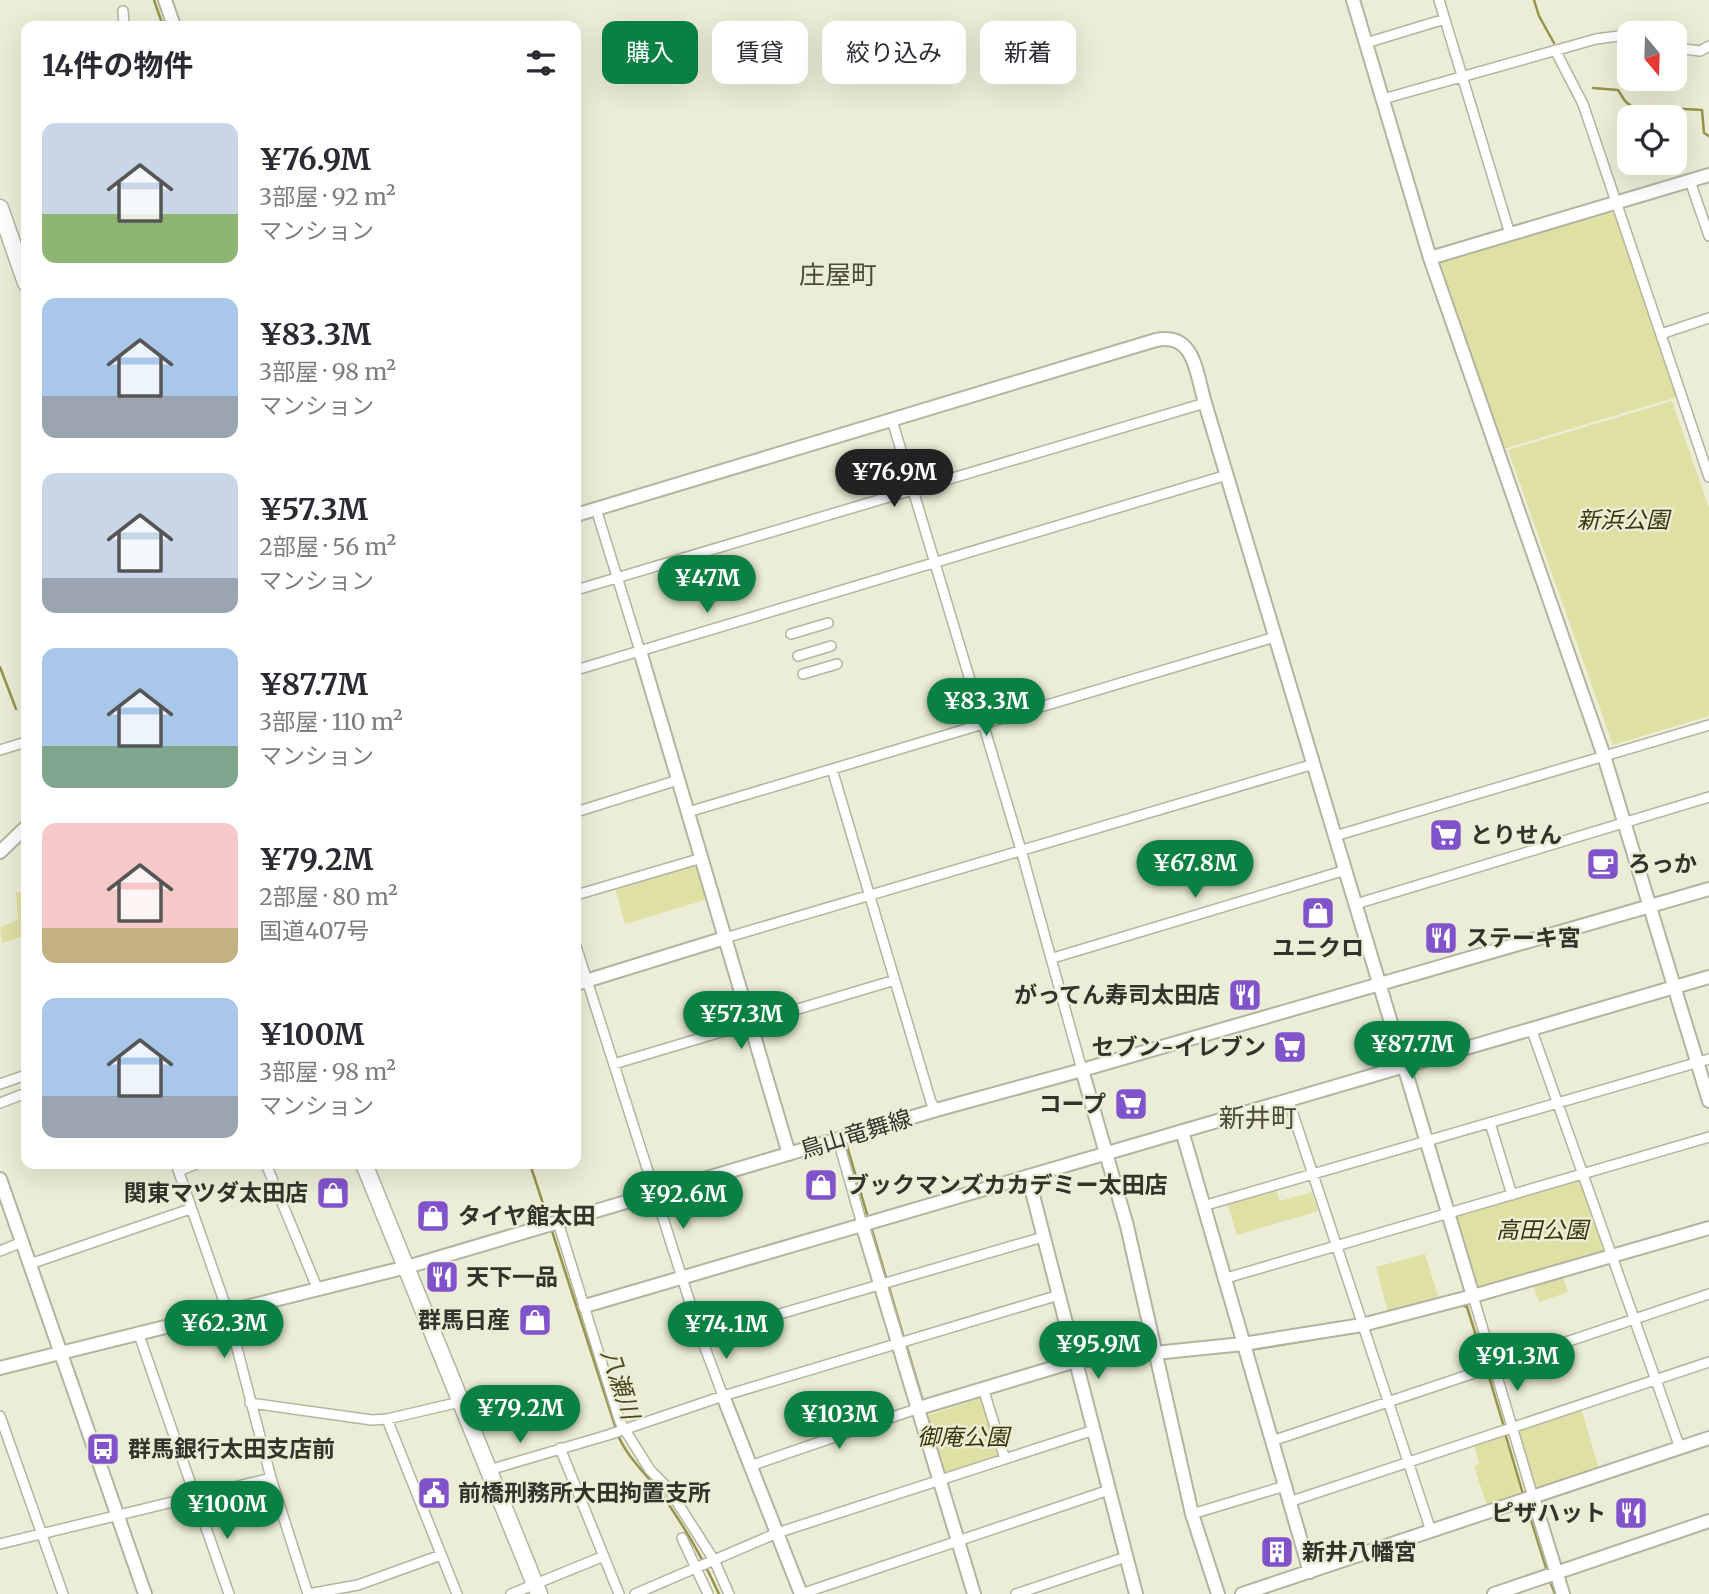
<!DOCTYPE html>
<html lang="ja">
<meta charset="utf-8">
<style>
:root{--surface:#fff;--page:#f7f7f7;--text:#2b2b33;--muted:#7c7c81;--accent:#0b8043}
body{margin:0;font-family:Merriweather,"Noto Sans JP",serif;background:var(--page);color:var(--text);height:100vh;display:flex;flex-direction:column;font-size:26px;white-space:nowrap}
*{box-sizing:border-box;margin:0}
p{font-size:23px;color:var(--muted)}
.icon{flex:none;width:38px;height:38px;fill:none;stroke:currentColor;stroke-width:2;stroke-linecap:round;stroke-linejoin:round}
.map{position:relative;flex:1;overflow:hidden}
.details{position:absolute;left:21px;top:21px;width:560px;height:1148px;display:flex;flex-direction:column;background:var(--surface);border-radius:14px;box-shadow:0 7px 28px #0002}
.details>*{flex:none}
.banner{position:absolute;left:602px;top:21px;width:665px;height:63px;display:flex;gap:14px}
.needle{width:46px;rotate:161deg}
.controls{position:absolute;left:1617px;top:21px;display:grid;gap:14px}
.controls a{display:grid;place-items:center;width:70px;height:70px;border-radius:14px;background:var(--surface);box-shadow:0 7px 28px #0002;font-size:35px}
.price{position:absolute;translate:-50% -60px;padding:0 16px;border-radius:24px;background:var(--accent);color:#fff;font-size:23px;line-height:46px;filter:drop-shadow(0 2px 4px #0008)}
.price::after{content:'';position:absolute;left:50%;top:42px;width:21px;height:16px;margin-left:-10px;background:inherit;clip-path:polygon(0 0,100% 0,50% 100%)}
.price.selected{background:#222;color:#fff}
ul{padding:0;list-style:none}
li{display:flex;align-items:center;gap:21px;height:175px;padding:0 21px}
li span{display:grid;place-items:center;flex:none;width:196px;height:140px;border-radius:14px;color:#555}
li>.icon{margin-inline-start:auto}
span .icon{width:84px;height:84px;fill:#fffc;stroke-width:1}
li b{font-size:30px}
h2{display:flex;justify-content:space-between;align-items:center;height:84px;padding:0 21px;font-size:30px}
.pill{padding:0 24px;border-radius:14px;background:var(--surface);box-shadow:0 7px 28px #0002;font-size:24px;line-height:63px}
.pill.selected{background:var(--accent);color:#fff}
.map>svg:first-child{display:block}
.green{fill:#dfe0a4}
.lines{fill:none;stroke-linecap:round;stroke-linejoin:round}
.stream{stroke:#94944a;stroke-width:2.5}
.street-casing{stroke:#b3b4a0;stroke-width:12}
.secondary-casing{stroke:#b3b4a0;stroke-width:16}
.highway-casing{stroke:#b3b4a0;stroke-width:19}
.street{stroke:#fff;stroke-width:9}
.secondary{stroke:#fff;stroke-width:12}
.highway{stroke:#fff;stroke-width:16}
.labels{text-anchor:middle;stroke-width:5;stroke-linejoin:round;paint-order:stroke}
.park-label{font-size:23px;font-style:italic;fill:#37370a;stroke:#ecedd7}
.poi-label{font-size:23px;font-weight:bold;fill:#33332b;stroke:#ecedd7;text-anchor:start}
.street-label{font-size:23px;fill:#33332b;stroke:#ecedd7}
.water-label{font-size:24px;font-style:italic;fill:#4a4a20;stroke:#ecedd7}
.quarter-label{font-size:26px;fill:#4a4a38;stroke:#ecedd7}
</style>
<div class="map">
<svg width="1709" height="1594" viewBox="0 0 1709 1594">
<rect width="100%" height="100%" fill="#ecedd7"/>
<path class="green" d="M1615,212L1677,397L1503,449L1440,261Z
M1672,401L1709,508V716L1613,745L1508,450Z
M697,863L708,899L625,924L615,888Z
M26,891V935L2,943L0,927L18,920L16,893Z
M1577,1180L1581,1181L1604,1248L1602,1253L1481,1288L1475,1285L1455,1220L1458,1215Z
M1276,1189L1280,1201L1312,1192L1318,1211L1237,1235L1227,1203Z
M1425,1254L1439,1299L1388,1312L1376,1267Z
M1562,1275L1568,1292L1539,1302L1534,1288L1536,1283Z
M981,1398L998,1452L997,1456L947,1472L944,1471L926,1416Z
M1581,1408L1599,1469L1540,1489L1535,1485L1519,1434L1521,1428Z
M1504,1434L1522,1494L1487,1506L1474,1466L1479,1464L1474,1445Z"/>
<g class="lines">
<path class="stream" d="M154,0L163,26
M1534,0L1539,16L1554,43
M1593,88L1618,90L1625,101L1631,106L1702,110L1704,133L1709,136
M0,667L16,709
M847,1146L867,1214
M530,1164L549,1222
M551,1228L616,1429
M872,1230L904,1338
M1461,1305L1467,1307L1484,1361
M906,1344L922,1398
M1250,1350L1357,1332
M1163,1358L1236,1351
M1085,1366L1115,1363
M1489,1377L1504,1427
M925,1413L968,1400
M1505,1433L1523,1494
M618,1435C627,1457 645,1473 659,1491C682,1522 703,1559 719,1594
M1526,1504L1547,1571
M1550,1581L1555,1594"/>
<defs>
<path id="street" d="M1439,0L1510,234
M123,11L124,26
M1366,43L1445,19
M1675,48L1700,51L1709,46
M1555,50L1583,104L1709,477
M1383,99L1596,39L1619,36L1629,38
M1690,181L1709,236
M1661,334L1709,318
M892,420L1021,850L1082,1070
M596,509L640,651
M576,590L1205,403
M791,634L828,623
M798,656L831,646
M576,670L1227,475
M803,674L837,664
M0,750L26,742
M832,769L931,1102L936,1110
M576,812L678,780
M688,812L1275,637
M1335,836L1709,725
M576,895L702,858
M1356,904L1709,797
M725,938L1314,764
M576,946L701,1337L723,1396
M1053,958L1346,870
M1531,1028L1680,1448
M614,1064L895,980
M0,1084L26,1075
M1288,1099L1431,1531
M0,1103L26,1093
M1490,1123L1512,1195
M838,1140L862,1224
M176,1164L227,1310L271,1478L308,1594
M266,1164L318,1290
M179,1171L196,1164
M1203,1206L1709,1059
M558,1222L620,1422L650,1470L668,1488L714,1560L729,1594
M0,1251L22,1242
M30,1264L190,1209
M1223,1279L1709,1137
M1473,1296L1533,1497
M138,1332L229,1594
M701,1337L1043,1237
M983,1388L1005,1459
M250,1403L372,1420L387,1419L460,1402
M0,1416L63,1594
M387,1419L457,1594
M1272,1441L1709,1294
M560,1448L619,1594
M750,1466L919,1408
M489,1470L608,1435L723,1396L1059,1295
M1289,1502L1709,1362
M1192,1514L1285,1486
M682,1538L708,1594
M0,1544L271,1478
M308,1594L358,1585L441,1555
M511,1594L604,1556
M635,1594L777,1533L1094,1430
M801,1594L1109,1490
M1016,1594L1126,1557"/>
<path id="secondary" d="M165,0L174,26
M1353,0L1430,258L1604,756L1709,1101
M1430,258L1709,175
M576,515L1156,340C1195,332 1196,373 1205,403L1473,1296
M640,651L789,1154
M0,852L26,827
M576,984L725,938
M1082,1070L1127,1226L1192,1514L1218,1594
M1182,1131L1310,1572
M1028,1176L1136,1594
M0,1179L145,1594
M862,1224L974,1594
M585,1306L1709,977
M0,1368L407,1267L936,1110L1082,1070L1709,889
M723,1396L801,1594
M919,1408L1076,1361L1243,1344L1362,1325L1473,1296L1709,1228
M1533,1497L1563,1594
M1242,1594L1709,1438
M1494,1594L1709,1521"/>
<path id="highway" d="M0,208L26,283
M364,1164L539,1594"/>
</defs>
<use href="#street" class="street-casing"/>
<use href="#secondary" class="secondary-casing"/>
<use href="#highway" class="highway-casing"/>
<use href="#street" class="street"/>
<use href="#secondary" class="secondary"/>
<use href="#highway" class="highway"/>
</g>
<defs>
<symbol id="supermarket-square" viewBox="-11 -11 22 22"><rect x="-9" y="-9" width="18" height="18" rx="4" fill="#8153cb" stroke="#ecedd7"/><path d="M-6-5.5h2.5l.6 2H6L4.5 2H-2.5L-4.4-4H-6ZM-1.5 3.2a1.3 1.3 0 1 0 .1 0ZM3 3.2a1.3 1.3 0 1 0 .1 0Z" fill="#fff"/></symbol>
<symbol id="cafe-square" viewBox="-11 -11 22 22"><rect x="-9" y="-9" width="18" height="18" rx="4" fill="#8153cb" stroke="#ecedd7"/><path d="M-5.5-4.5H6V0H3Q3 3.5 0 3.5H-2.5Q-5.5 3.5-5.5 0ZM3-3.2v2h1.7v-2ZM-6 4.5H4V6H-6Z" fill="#fff"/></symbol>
<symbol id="shop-square" viewBox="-11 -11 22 22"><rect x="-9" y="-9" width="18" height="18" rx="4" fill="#8153cb" stroke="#ecedd7"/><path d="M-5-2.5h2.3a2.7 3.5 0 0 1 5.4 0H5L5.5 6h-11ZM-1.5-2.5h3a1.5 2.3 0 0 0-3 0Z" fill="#fff"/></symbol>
<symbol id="restaurant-square" viewBox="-11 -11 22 22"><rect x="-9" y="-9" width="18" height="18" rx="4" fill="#8153cb" stroke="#ecedd7"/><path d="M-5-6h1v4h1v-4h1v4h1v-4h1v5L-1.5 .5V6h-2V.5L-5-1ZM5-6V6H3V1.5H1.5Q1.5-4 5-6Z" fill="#fff"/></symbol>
<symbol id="bus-square" viewBox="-11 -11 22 22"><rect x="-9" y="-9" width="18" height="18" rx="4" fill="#8153cb" stroke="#ecedd7"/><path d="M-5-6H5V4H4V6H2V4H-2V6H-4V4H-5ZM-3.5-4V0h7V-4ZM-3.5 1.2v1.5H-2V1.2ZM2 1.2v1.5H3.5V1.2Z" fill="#fff"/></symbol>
<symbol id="civic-square" viewBox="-11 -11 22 22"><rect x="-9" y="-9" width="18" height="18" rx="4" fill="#8153cb" stroke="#ecedd7"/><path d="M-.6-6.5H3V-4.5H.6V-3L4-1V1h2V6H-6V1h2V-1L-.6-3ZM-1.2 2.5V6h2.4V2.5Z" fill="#fff"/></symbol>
<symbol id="building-square" viewBox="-11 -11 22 22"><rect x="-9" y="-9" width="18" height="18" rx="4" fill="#8153cb" stroke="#ecedd7"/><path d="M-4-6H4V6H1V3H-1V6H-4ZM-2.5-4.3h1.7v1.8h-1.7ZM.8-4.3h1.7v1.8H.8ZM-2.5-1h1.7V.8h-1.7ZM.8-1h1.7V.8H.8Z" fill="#fff"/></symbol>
</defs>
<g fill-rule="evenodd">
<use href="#supermarket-square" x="1427" y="816" width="38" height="38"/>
<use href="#cafe-square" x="1584" y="845" width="38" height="38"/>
<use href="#shop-square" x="1299" y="894" width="38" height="38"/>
<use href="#restaurant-square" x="1422" y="919" width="38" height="38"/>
<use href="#restaurant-square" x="1226" y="976" width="38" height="38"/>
<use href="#supermarket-square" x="1271" y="1028" width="38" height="38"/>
<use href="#supermarket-square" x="1112" y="1085" width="38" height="38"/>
<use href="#shop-square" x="802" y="1166" width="38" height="38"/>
<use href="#shop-square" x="314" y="1174" width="38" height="38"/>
<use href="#shop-square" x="414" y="1197" width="38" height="38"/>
<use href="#restaurant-square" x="423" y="1258" width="38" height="38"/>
<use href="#shop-square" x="516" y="1301" width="38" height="38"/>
<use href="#bus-square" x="84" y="1430" width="38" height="38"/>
<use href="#civic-square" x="415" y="1474" width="38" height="38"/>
<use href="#restaurant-square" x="1612" y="1494" width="38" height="38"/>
<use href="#building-square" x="1258" y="1533" width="38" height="38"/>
</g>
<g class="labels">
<g class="park-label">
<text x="1623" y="528">新浜公園</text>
<text x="1542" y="1238">高田公園</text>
<text x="963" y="1445">御庵公園</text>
</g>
<g class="poi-label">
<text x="1470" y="843">とりせん</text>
<text x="1628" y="872">ろっか</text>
<text x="1466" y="946">ステーキ宮</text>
<text x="1318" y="956" text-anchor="middle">ユニクロ</text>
<text x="1220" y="1003" text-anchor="end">がってん寿司太田店</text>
<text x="1266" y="1055" text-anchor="end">セブン-イレブン</text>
<text x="1106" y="1112" text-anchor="end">コープ</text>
<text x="846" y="1193">ブックマンズカカデミー太田店</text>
<text x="308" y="1201" text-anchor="end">関東マツダ太田店</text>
<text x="458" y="1224">タイヤ館太田</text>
<text x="466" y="1285">天下一品</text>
<text x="510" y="1328" text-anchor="end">群馬日産</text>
<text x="128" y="1457">群馬銀行太田支店前</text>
<text x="458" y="1501">前橋刑務所大田拘置支所</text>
<text x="1606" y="1521" text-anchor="end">ピザハット</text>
<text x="1302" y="1560">新井八幡宮</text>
</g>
<g class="street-label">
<text transform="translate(856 1134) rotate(-17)" y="8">鳥山竜舞線</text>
</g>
<g class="water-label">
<text transform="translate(620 1384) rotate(72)" y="8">八瀬川</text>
</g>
<g class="quarter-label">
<text x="838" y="284">庄屋町</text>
<text x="1258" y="1127">新井町</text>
</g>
</g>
</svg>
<div class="controls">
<a><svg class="needle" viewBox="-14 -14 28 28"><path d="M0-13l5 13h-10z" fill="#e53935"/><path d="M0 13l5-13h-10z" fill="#7c7c81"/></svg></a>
<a><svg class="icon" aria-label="locate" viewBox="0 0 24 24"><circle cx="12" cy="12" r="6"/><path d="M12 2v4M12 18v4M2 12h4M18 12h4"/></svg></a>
</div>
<b class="price selected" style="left:894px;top:509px">¥76.9M</b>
<b class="price" style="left:707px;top:615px">¥47M</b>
<b class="price" style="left:986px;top:738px">¥83.3M</b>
<b class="price" style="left:1195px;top:900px">¥67.8M</b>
<b class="price" style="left:741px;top:1051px">¥57.3M</b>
<b class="price" style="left:1412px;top:1081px">¥87.7M</b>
<b class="price" style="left:683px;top:1231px">¥92.6M</b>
<b class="price" style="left:224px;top:1360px">¥62.3M</b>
<b class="price" style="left:726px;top:1361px">¥74.1M</b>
<b class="price" style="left:1098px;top:1381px">¥95.9M</b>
<b class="price" style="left:1517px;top:1393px">¥91.3M</b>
<b class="price" style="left:520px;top:1445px">¥79.2M</b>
<b class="price" style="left:839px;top:1451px">¥103M</b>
<b class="price" style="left:227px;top:1541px">¥100M</b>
<div class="banner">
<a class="pill selected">購入</a>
<a class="pill">賃貸</a>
<a class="pill">絞り込み</a>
<a class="pill">新着</a>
</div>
<section class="details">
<h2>14件の物件<svg class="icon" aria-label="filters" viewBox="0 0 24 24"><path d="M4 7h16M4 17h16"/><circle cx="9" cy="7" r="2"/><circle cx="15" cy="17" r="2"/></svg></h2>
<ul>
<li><span style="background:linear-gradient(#c9d6e8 65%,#8fb573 0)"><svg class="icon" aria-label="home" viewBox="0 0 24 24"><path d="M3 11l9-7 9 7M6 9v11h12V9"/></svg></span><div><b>¥76.9M</b><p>3部屋 · 92 m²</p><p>マンション</p></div></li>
<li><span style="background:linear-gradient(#a9c7e8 70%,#9aa5b1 0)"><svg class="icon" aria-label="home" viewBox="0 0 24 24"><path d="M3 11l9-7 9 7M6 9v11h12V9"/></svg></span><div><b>¥83.3M</b><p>3部屋 · 98 m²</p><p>マンション</p></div></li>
<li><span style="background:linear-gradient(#c9d6e8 75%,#9aa5b1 0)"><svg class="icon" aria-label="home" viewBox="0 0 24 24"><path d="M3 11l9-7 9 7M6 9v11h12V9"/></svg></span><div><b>¥57.3M</b><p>2部屋 · 56 m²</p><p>マンション</p></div></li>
<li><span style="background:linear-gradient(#a9c7e8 70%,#7fa58c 0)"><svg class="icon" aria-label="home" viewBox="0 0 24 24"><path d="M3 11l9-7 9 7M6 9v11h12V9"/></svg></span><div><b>¥87.7M</b><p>3部屋 · 110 m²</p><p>マンション</p></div></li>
<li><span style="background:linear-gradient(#f6c9c9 75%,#c2b280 0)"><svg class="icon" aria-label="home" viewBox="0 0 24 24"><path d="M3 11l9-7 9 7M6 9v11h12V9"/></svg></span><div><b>¥79.2M</b><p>2部屋 · 80 m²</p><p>国道407号</p></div></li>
<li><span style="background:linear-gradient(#a9c7e8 70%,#9aa5b1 0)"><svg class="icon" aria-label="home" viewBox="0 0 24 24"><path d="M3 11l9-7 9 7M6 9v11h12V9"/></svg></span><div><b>¥100M</b><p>3部屋 · 98 m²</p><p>マンション</p></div></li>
</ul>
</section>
</div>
